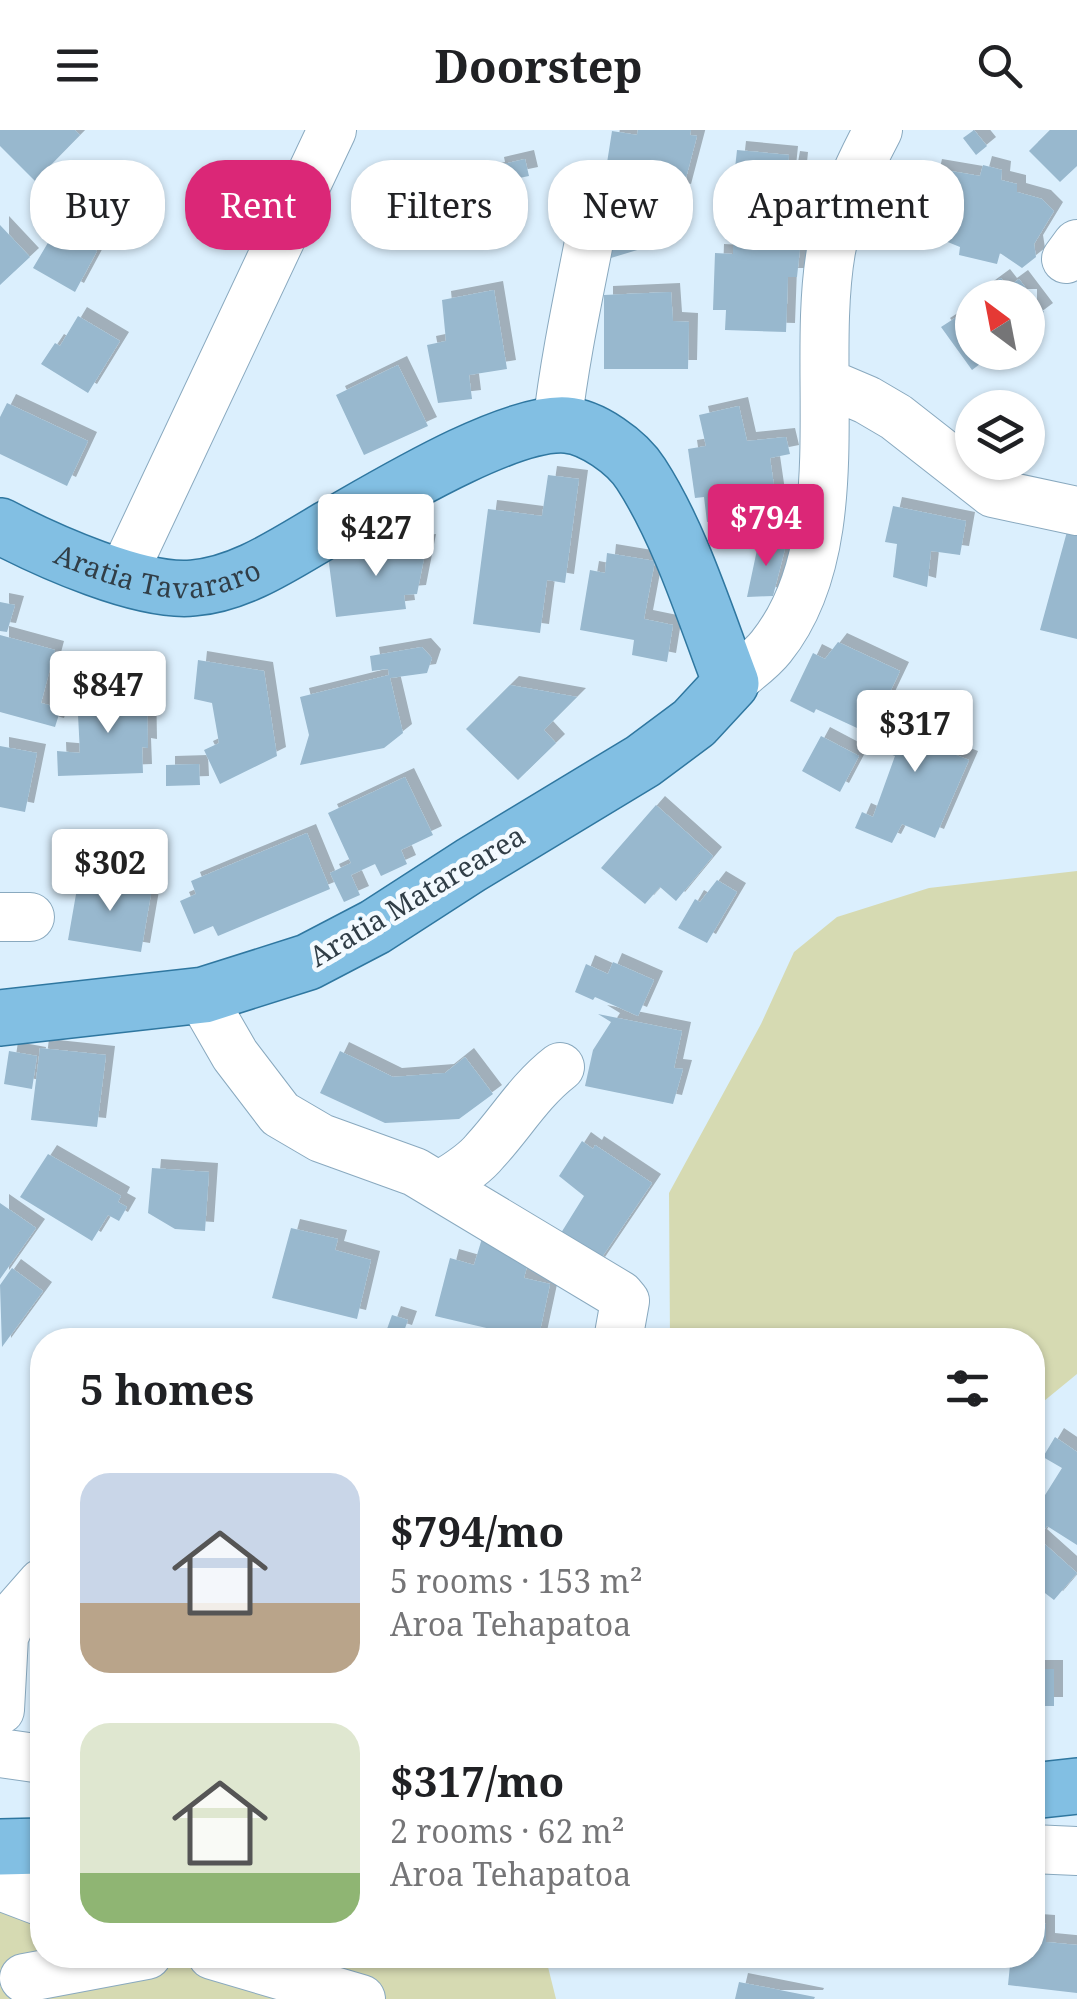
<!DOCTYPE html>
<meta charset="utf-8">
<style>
:root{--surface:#fff;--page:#f2f2f2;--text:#202124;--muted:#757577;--accent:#db2777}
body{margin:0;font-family:"Noto Serif",serif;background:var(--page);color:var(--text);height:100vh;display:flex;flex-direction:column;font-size:38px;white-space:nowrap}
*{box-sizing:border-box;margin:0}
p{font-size:32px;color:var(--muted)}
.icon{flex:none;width:55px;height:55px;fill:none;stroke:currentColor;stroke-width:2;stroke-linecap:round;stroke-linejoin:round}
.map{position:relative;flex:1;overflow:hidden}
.sheet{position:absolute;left:30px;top:1198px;width:1015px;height:640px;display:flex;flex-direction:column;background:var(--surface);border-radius:40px;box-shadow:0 2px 8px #0004}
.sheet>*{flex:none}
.banner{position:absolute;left:30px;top:30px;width:1018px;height:90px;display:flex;gap:20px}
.needle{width:65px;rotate:328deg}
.fabs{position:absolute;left:955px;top:150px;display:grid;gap:20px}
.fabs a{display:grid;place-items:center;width:90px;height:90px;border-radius:50%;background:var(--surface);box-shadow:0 2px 8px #0004;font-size:50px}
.price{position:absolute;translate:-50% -85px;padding:0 22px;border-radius:10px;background:#fff;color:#222;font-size:32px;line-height:65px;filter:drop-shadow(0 2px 5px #0008)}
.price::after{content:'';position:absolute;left:50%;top:60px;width:30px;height:22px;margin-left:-15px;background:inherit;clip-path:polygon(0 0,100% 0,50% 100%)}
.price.current{background:var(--accent);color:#fff}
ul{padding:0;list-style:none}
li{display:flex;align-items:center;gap:30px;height:250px;padding:0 50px}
li span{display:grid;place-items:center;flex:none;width:280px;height:200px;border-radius:30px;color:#555}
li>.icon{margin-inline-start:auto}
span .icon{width:120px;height:120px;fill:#fffc;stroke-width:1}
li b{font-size:42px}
h2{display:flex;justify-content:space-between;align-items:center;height:120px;padding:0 50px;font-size:42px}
.tag{padding:0 35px;border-radius:40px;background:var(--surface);box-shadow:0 2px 8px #0004;font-size:35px;line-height:90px}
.tag.current{background:var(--accent);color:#fff}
header{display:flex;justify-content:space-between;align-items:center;height:130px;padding:0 50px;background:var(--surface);font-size:45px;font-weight:700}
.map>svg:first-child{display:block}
.green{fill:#d6dab2}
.building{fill:#98b8ce;filter:url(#shadow)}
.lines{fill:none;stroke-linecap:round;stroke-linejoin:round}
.minor-casing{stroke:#89a9bf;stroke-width:50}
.major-casing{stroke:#2f77a0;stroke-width:58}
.minor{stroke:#fff;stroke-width:48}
.major{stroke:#82bfe3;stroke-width:55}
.labels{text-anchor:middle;stroke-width:9;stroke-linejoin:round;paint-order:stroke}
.street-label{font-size:28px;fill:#313e47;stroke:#f3faff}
</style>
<header><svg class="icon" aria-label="menu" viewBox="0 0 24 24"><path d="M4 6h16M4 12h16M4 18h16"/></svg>Doorstep<svg class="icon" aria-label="search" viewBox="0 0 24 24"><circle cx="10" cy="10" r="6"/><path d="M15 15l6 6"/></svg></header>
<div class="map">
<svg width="1077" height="1869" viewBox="0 0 1077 1869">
<defs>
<filter id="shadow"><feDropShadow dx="9" dy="-9" stdDeviation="0" flood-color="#0004"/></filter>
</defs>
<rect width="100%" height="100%" fill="#dbeffd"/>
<path class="green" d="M1077,741V1244L1033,1280L1032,1210H670L669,1063L761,894L794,822L837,787L929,758Z
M42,1735V1825H545L556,1869H0V1754Z"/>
<path class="building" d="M0,0H75L80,5L35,51L0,16Z
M638,0H691L690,5L697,6L682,63L671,60L665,87H674L677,108L591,134L614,84L620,55L604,52L612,1L637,5Z
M974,0L987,16L976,25L963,8Z
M1050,0H1077V36L1060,52L1029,21Z
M737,20L789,25L785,64L791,30L799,31L793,92L730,84Z
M525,29L529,46L500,52L504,67L480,71L488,106L441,116L434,83L443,81L437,54L496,41L495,36Z
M983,35L1002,40L1001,50L1017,54V62L1042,69L1054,81L1034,114L1036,127L1022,138L1000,123L997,134L959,125L960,117L928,104L925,119L886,109L894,77L923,82L933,38L980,46Z
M62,89L69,93L65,102L97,121L75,162L33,138Z
M0,95L30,127L0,155Z
M733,108L801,109L797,147H788L786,202L725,200L726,180H713L715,123L733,124Z
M1001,148L1008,157L1019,149L1044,182L1028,194V168H986L982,162Z
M494,160L507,239L469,245L472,269L438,273L427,215L446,211L442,170Z
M671,162L673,191L689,192L688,239H604V165Z
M972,177V222H996L972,240L941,197Z
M78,186L120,211L88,263L41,234L55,213L60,216Z
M398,235L428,296L364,325L336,265Z
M7,273L88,311L67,356L0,324V287Z
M739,276L747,311L786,307L790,324L770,328L778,383L707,392L704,367L695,368L688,319L706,316L699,285Z
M548,345L579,349L565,453L547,450L540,503L473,494L488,379L542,386Z
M893,376L966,391L960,425L931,421L927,457L893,447L897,414L885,412Z
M1068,398L1077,400V509L1040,500Z
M787,411L773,466L747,467L758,415Z
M427,413L417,464L404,465L406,479L336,487L328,426Z
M607,423L655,431L644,489L673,495L667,532L632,525L634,510L580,500L590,440L605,443Z
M0,472L15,475L7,502L0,501Z
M0,505L55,520L41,573L61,578L55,597L0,582Z
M838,512L900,541L870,604L816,579L814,583L790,571L813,523L825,529Z
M422,517L432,528L427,543L390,548L403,603L384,618L300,635L309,605L300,567L389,545L388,539L372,541L370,526Z
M198,530L264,541L277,626L220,654L204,620L219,613L212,573L194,569Z
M510,555L577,567L544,600L556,613L518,650L466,599Z
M147,564L148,618L142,617L143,643L58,646L57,621L80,623L77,566Z
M893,575L912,582L913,576L955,592L943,620L969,630L935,708L902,694L892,713L855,698L862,682L873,687L895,626L876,619Z
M821,606L859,626L840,662L802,641Z
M0,616L37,623L25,682L0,677Z
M199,634L200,655L166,656V635Z
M405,647L433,705L401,720L407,734L381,746L375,734L351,745L360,765L344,772L330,743L351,733L328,683Z
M656,675L713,726L676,771L660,757L645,774L601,738Z
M307,703L330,759L218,806L213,796L194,804L180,771L196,764L191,751Z
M79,747L152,758L141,822L68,810Z
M717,750L737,762L707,813L678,798L695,769L700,772Z
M613,832L654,850L638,886L595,867L593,870L575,862L586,834L608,844Z
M598,884L682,901L674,938L683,939L673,974L585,956L593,920L611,892Z
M40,918L106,925L97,997L31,990Z
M9,921L37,926L32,959L4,954Z
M340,921L393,947L445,943L465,927L493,964L459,989L385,993L320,963Z
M582,1011L593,1019L595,1015L652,1053L596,1136L556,1111L584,1066L559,1046Z
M48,1024L121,1066L118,1072L127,1077L119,1091L108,1085L92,1111L20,1067Z
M152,1038L209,1042L205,1101L175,1099L148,1083Z
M0,1073L36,1098L0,1149Z
M291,1098L338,1109L335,1120L371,1130L357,1189L272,1168Z
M483,1105L531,1121L524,1148L550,1154L538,1210L435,1186L450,1128L474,1135Z
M12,1138L43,1161L2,1217L0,1155Z
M392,1185L408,1190L403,1204L387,1199Z
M1055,1307L1077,1322V1415L1047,1396L1038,1408L1077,1443L1054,1470L1032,1453V1379L1035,1381L1062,1338L1043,1327Z
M1032,1539H1054V1576H1032Z
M1032,1793L1046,1794V1812L1077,1815V1863L1008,1855L1011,1825H1032Z
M717,1825H782L780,1837Z
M739,1852L815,1867L814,1869H735Z"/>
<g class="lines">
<defs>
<path id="minor" d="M1066,129L1077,114
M827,253L867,270L896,287L993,363L1077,381
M557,296C566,217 584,142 598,65
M122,446L332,0
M731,553C744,541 760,531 771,517C854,414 810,242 831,121C839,78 858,38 878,0
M0,787H30
M201,866L235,925L280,984L321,1008L415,1042L620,1165L625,1171L618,1210
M441,1055C456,1045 473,1036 485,1021C511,993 529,961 560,937
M0,1580L4,1507L13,1486L42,1453
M0,1623L42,1629
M1032,1719L1077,1721
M0,1756L42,1772
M212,1825L361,1869
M24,1848L147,1825"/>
<g id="major">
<path id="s1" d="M0,396C48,421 141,463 193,458C243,454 289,421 331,397C384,367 508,291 566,295C592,297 627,322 641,344C680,404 705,485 731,553L694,593L643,631L471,735L375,797L308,832L204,865L0,888"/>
<path d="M1032,1661L1077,1656"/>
<path d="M0,1717L42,1716"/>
</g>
</defs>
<use href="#minor" class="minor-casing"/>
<use href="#major" class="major-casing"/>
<use href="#minor" class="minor"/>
<use href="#major" class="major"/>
</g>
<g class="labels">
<g class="street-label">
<text dy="10" stroke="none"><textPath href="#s1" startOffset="168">Aratia Tavararo</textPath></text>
<text transform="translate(417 766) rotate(-31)" y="10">Aratia Matarearea</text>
</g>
</g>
</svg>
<div class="fabs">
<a><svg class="needle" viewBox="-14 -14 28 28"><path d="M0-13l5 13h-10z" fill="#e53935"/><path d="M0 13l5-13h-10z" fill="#757577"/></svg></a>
<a><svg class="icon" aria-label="layers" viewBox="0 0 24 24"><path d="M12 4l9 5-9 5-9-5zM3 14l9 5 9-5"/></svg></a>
</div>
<b class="price current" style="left:766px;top:439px">$794</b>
<b class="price" style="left:376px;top:449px">$427</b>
<b class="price" style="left:108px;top:606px">$847</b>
<b class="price" style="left:915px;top:645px">$317</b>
<b class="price" style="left:110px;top:784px">$302</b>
<div class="banner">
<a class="tag">Buy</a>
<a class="tag current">Rent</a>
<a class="tag">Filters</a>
<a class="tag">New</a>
<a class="tag">Apartment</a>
</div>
<section class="sheet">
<h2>5 homes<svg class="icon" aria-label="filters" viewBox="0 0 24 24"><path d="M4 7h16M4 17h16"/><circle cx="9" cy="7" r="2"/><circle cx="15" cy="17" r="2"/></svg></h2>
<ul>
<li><span style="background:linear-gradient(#c9d6e8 65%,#b9a48a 0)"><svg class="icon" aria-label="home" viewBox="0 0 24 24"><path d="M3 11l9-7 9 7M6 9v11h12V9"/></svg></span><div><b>$794/mo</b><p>5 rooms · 153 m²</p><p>Aroa Tehapatoa</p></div></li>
<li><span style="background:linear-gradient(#dfe7d0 75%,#8fb573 0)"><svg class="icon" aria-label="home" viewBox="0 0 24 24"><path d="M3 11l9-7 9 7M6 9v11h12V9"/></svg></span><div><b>$317/mo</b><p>2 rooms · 62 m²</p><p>Aroa Tehapatoa</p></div></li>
</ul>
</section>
</div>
